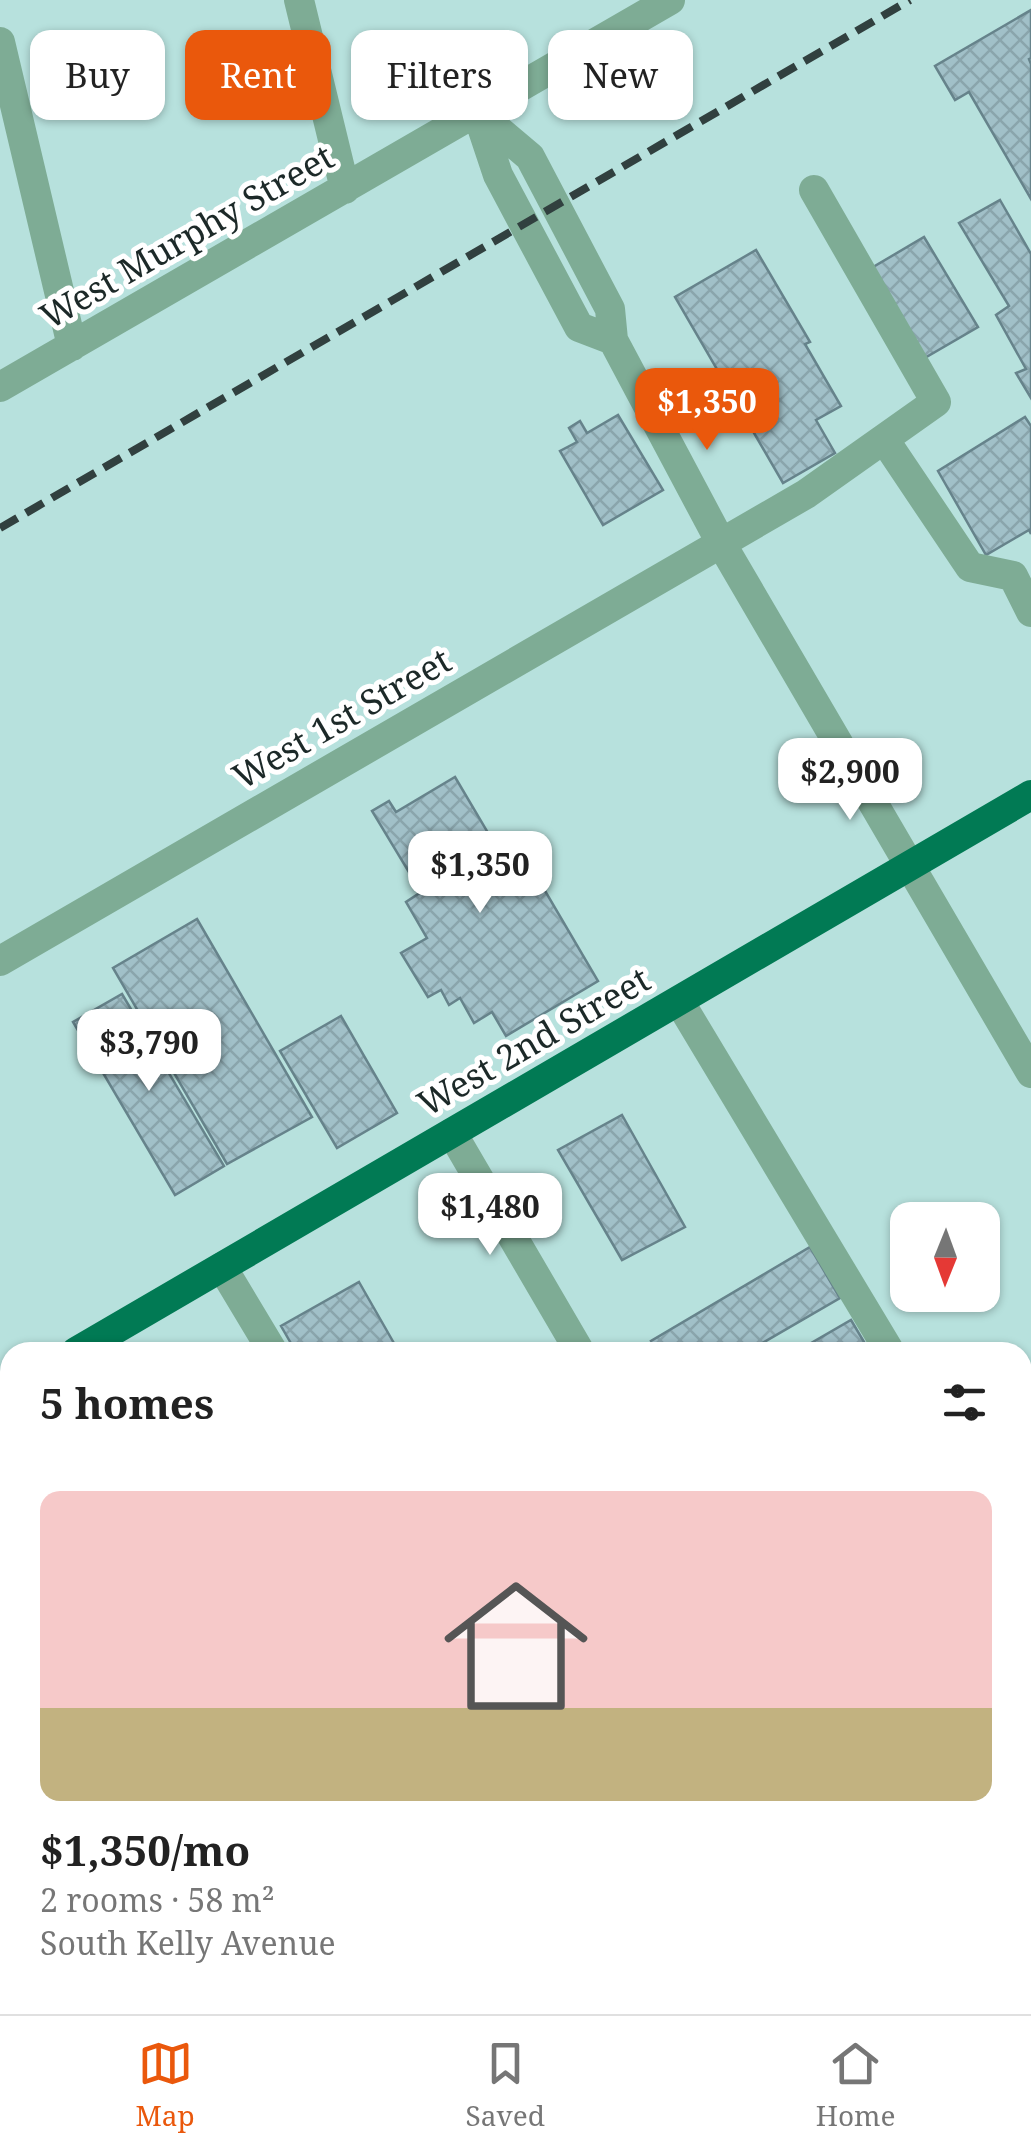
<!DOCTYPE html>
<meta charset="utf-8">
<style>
:root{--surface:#fff;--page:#f2f2f2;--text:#222;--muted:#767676;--line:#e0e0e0;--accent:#ea580c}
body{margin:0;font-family:"Noto Serif",serif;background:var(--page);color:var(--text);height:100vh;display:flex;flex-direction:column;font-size:38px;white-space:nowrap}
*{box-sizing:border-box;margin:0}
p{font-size:32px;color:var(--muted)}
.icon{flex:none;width:55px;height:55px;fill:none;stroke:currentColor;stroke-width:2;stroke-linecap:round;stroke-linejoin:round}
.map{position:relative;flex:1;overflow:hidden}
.drawer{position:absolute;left:0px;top:1342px;width:1032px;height:672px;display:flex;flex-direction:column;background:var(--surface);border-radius:30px 30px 0 0;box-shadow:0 2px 8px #0004}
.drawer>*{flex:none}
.guide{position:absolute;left:30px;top:30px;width:972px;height:90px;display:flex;gap:20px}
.needle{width:65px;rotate:181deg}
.fabs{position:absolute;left:890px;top:1202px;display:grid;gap:20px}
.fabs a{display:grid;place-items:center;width:110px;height:110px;border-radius:20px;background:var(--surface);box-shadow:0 2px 8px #0004;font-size:50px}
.price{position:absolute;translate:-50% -85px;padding:0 22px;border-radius:20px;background:#fff;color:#222;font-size:32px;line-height:65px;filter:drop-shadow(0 2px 5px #0008)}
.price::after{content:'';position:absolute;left:50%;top:60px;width:30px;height:22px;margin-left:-15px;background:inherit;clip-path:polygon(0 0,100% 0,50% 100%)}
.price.on{background:var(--accent);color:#fff}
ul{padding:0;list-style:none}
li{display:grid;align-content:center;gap:20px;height:530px;padding:0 40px}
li+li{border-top:2px solid var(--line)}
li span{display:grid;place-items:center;height:310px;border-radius:20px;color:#555}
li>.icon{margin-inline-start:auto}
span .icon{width:180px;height:180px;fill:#fffc;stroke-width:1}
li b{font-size:42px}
h2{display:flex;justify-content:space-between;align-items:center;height:120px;padding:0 40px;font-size:42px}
.pill{padding:0 35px;border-radius:20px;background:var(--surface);box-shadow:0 2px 8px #0004;font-size:35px;line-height:90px}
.pill.on{background:var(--accent);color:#fff}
.menu{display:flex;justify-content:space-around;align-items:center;height:140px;border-top:2px solid var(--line);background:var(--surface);font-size:28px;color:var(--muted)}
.menu a{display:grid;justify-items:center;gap:5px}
.menu .on{color:var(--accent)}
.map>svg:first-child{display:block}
.built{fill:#b7e1dd;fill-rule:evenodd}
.building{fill:url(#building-cross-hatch);stroke:#66838b;stroke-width:2.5}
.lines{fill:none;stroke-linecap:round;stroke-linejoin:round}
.minor{stroke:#7eac95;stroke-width:30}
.major{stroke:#017a54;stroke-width:30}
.rail{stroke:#31403f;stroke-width:8;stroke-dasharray:20 10;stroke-linecap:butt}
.labels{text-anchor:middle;stroke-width:10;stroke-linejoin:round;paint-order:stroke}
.street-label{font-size:35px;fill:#1c2928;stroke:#fff}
</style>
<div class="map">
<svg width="1031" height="2014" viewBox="0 0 1031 2014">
<defs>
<pattern id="building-cross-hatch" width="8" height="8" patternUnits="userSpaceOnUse" patternTransform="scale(2.5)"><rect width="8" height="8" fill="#a1c0c8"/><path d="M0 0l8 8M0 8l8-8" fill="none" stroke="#8aa5ac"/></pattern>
</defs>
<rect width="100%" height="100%" fill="#cbede9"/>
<path class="built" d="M0,0H1031V1441L1023,1446L1022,1352H10V2005H87L72,2014H0ZM908,1220H982V1295H908Z"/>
<path class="building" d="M1031,10V58L1029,59L1031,64V199L969,92L955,100L935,66Z
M1000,200L1031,254V398L1016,373L1026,369L996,315L1009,306L959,223Z
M924,237L978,327L916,363L863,273Z
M756,250L810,342L805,344L841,406L816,420L835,453L783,483L675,297Z
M618,415L663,490L603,525L560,451L577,442L569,428L580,421L587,433Z
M1025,417L1031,426V534L1029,530L986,555L938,471Z
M455,777L517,882L534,872L598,981L506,1036L492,1012L474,1023L460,998L449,1005L441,990L428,997L401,953L427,938L406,902L421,892L372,811L389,801L396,812Z
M197,919L312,1117L227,1164L113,968Z
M122,994L224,1166L175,1195L73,1022Z
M341,1016L397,1113L337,1148L280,1051Z
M622,1115L685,1227L622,1260L558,1150Z
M810,1247L840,1298L747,1352H658L651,1341Z
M359,1282L399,1352H296L281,1326Z
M851,1320L870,1352H803L801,1349Z"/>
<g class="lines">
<path class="minor" d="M299,0L345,189
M0,42L72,346
M477,112L530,157L610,309L613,340L721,543L1031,1073
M478,115L498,175L579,327L613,340
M0,387L670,0
M884,439L970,567L1013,576L1031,612
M0,961L806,494L936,402L814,190
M679,1001L890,1352
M452,1133L580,1352
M222,1267L273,1352
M1022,1418L1031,1413
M0,1423L10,1439
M1022,1577L1031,1592
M0,1946L10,1963
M347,2005L352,2014
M655,2005L660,2014
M960,2005L965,2014
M18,2014L33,2005"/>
<path class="major" d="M76,1352L1031,795
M0,1397L10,1391"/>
<path class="rail" d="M0,528L910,0"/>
</g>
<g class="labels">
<g class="street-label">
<text transform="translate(187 237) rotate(-30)" y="12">West Murphy Street</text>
<text transform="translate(342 719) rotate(-30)" y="12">West 1st Street</text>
<text transform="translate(534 1042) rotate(-30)" y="12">West 2nd Street</text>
</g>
</g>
</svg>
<div class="fabs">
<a><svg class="needle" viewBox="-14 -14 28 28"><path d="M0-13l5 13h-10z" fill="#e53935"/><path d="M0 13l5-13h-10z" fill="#767676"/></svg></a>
</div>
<b class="price on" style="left:707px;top:453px">$1,350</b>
<b class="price" style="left:850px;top:823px">$2,900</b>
<b class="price" style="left:480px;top:916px">$1,350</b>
<b class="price" style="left:149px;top:1094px">$3,790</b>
<b class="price" style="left:490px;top:1258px">$1,480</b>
<div class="guide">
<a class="pill">Buy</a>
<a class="pill on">Rent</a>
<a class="pill">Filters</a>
<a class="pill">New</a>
</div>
<section class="drawer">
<h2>5 homes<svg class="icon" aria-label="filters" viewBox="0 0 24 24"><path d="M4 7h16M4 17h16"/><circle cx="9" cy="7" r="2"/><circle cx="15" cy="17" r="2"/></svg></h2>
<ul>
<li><span style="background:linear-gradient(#f6c9c9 70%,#c2b280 0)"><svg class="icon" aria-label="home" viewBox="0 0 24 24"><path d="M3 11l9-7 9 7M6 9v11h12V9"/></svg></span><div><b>$1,350/mo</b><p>2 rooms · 58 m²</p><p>South Kelly Avenue</p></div></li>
</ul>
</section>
</div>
<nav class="menu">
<a class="on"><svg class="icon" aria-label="map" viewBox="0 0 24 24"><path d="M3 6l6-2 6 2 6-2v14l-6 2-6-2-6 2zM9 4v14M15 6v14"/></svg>Map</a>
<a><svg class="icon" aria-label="saved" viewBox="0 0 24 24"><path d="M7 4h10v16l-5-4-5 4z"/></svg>Saved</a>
<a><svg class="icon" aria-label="home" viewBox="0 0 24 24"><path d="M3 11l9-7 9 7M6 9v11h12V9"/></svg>Home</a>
</nav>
